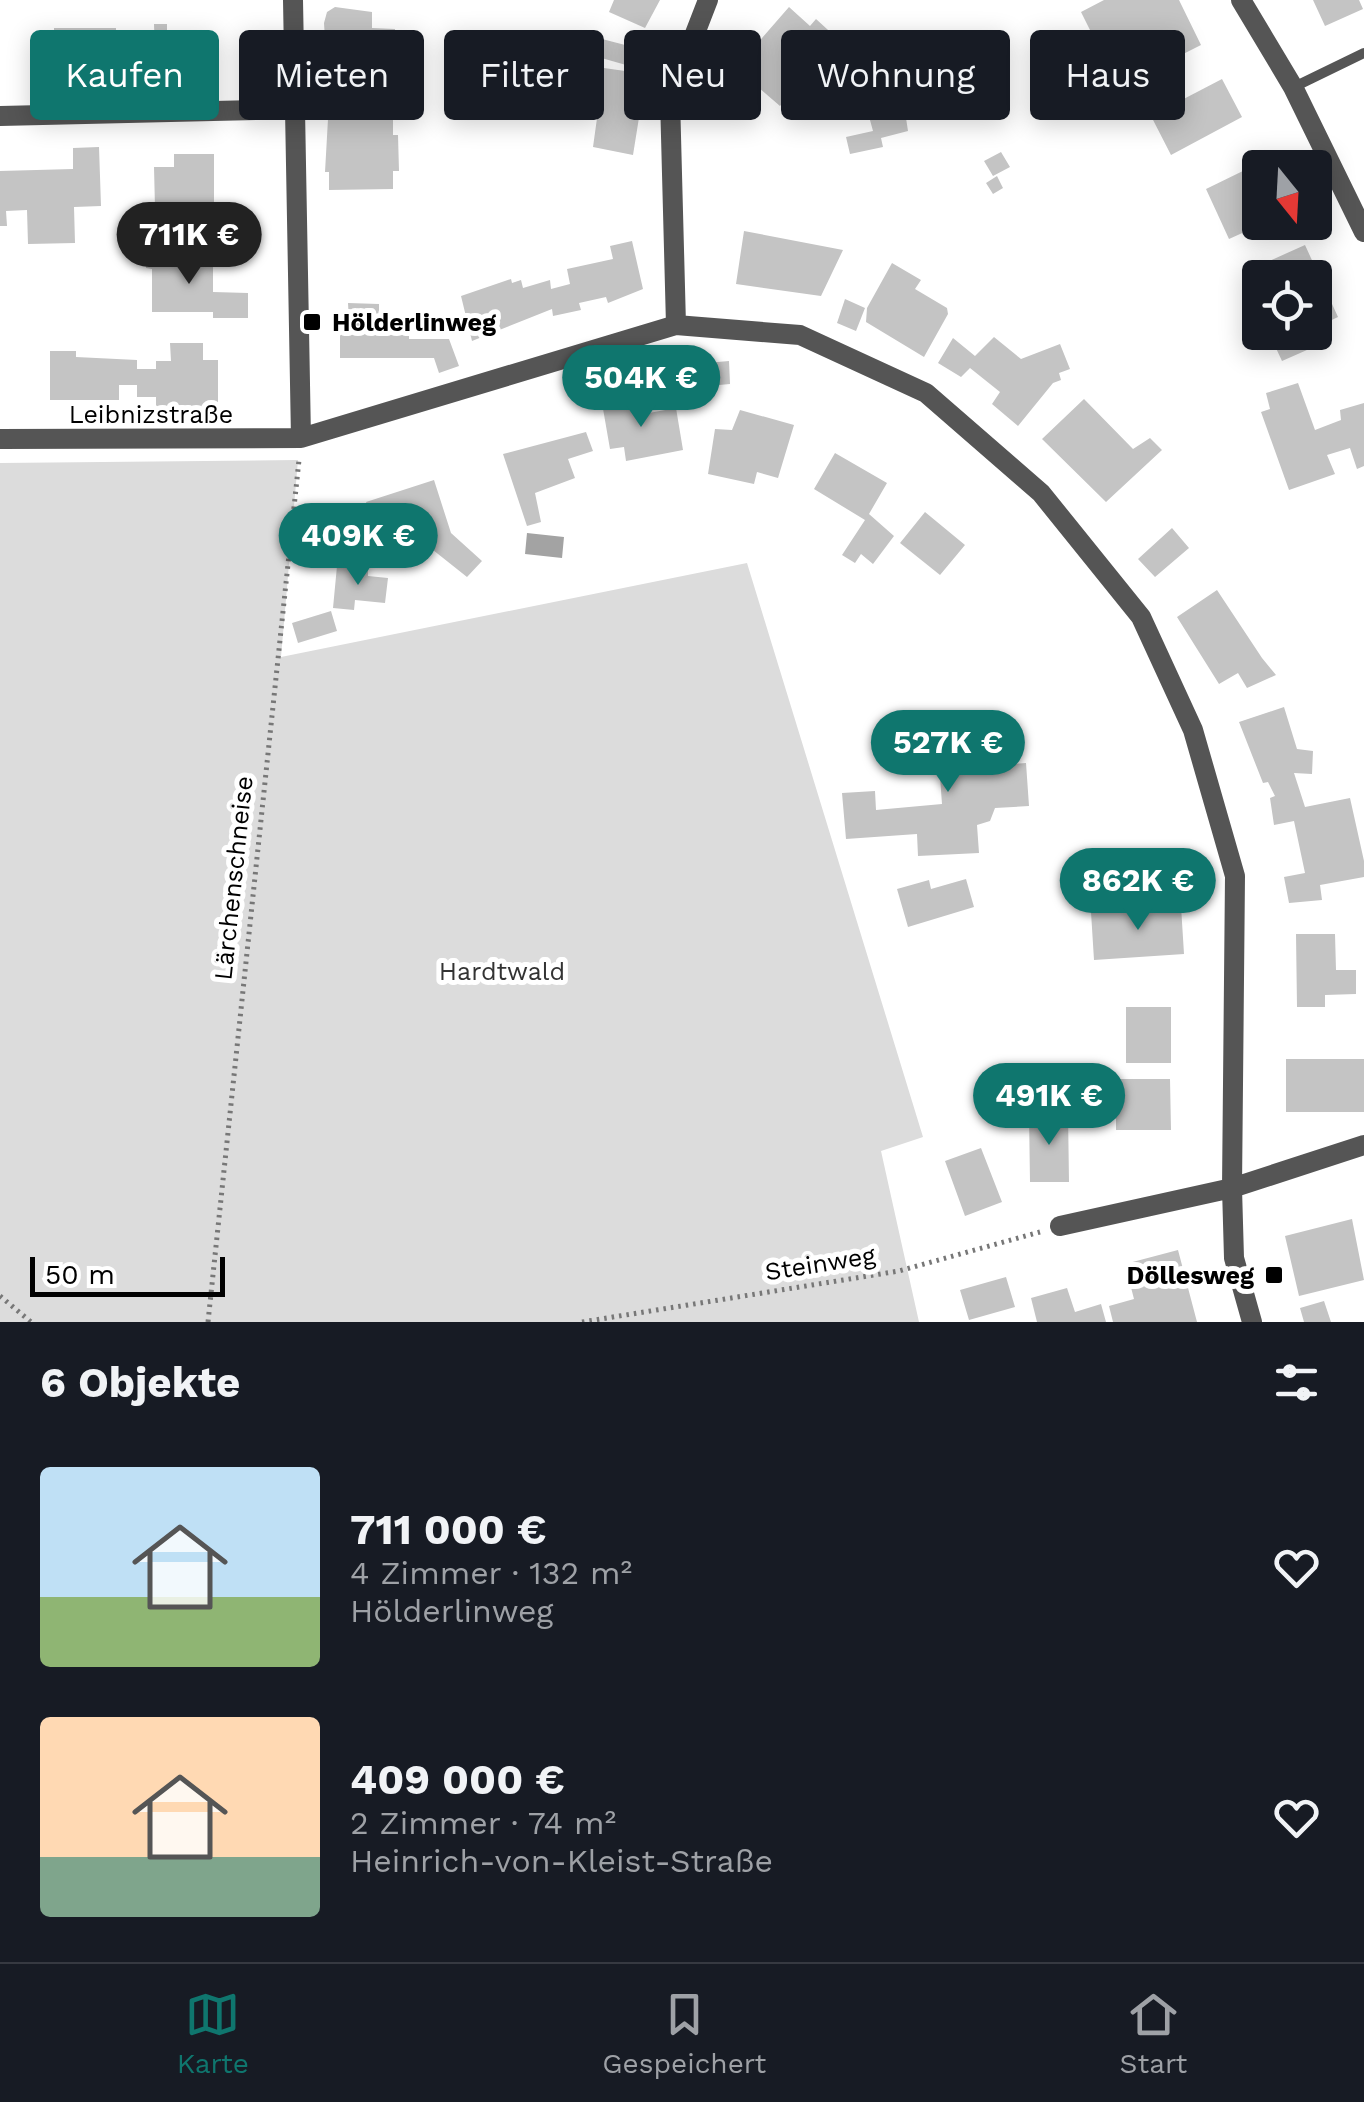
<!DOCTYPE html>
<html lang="de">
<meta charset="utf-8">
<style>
:root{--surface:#171b24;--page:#242831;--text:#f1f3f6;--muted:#9ea1a6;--line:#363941;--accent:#0f766e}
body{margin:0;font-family:"Work Sans",sans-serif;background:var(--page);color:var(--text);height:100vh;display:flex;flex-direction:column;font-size:38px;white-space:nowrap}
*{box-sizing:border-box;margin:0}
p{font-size:32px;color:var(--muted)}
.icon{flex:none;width:55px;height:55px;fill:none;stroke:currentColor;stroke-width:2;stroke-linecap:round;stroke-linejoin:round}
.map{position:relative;height:1322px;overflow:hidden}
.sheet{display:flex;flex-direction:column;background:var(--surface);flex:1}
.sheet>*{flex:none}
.banner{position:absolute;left:30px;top:30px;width:1305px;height:90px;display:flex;gap:20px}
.needle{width:65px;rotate:162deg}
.tools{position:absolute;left:1242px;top:150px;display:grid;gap:20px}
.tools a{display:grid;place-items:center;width:90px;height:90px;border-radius:10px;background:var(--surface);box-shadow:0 5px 25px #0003;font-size:50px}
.scale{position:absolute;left:30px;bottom:25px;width:195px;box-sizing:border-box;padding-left:10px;border:5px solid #000;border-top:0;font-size:28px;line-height:35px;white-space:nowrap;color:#000;-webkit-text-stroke:8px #fff;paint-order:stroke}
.price{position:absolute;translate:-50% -85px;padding:0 22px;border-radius:35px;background:var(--accent);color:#fff;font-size:32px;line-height:65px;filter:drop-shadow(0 2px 5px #0008)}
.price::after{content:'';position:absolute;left:50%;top:60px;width:30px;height:22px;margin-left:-15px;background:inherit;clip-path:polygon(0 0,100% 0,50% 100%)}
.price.selected{background:#222;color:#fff}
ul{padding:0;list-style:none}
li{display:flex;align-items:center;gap:30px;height:250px;padding:0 40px}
li span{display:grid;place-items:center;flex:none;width:280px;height:200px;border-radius:10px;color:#555}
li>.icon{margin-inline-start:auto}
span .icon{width:120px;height:120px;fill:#fffc;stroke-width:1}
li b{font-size:42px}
h2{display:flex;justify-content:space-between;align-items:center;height:120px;padding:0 40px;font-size:42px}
.tag{padding:0 35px;border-radius:10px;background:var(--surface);box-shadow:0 5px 25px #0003;font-size:35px;line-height:90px}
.tag.selected{background:var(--accent);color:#fff}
.menu{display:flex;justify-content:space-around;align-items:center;height:140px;border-top:2px solid var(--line);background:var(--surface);font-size:28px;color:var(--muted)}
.menu a{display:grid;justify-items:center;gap:5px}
.menu .selected{color:var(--accent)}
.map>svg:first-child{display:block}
.green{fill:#dcdcdc}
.water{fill:#a3a3a3}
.building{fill:#c4c4c4}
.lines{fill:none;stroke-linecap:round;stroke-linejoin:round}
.path{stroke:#777;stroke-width:5;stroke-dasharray:2.5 5;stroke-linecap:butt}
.lane{stroke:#555;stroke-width:10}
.street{stroke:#555;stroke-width:20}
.poi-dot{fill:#000;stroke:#fff;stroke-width:4}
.labels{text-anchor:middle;stroke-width:10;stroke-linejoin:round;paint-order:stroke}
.poi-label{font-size:25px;font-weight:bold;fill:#000;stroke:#fff;text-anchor:start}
.street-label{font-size:25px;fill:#000;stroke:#fff}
.park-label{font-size:25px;fill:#333;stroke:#fff}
</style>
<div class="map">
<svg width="1364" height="1322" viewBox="0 0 1364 1322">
<rect width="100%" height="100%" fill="#fff"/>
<path class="green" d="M298,460L281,657L747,563L923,1137L881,1151L919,1322H0V463Z"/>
<path class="water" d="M527,533L564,537L562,558L525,554Z"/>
<path class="building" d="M614,0H660L645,28L609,12Z
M1104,0H1179L1201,45L1096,98L1081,67L1103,56L1081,12Z
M1313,0H1359L1363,9L1325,26Z
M335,7L372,12V28L395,29L393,66L413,67L412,96H385L386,66H371V72H327L324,23L327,12Z
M789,7L810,26L816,19L839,40L780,106L736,68Z
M154,24H167V34L213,33L214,81L165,82V56H159L160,78H135V72H116V79L54,80V28H116V38H134V57L155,56Z
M602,39L652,52L647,71L598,57Z
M604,68L646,74L633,155L593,147Z
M910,75L924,114L906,118L908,131L881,138L883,147L850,154L846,137L873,131L861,87Z
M1222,79L1242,117L1171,155L1151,116Z
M393,118V135H398L399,171H393V189L329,190V172H325L328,119Z
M99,147L101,206L74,207L75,243L28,244L27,210L6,211L7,226H0V171L73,169V148Z
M1001,152L1010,167L993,176L984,161Z
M174,154H214V208H155L154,167H174Z
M1247,169L1260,199V225L1229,239L1206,189Z
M997,176L1003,188L993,194L986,183Z
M204,215V229H173V216Z
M744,231L843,250L821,296L736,284Z
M632,241L643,289L608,303L606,297L579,303L581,310L553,316L552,309L472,341L461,296L511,279L512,283L521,280L523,288L550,280L551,289L570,284L567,269L613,259L610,246Z
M145,244H176V266H213V292L248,293V318H213V312H152V269L146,268Z
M1305,245L1338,317L1315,328V278H1274L1267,262Z
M892,263L921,280L915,289L947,308L948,314L924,357L866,322L867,308Z
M845,299L865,308L856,331L837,323Z
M348,303L379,304V321L409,322V339H449L459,366L439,373L434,358H340V321H349Z
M1260,332H1310L1316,346L1282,361L1275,346L1268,349Z
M994,337L1021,359L1060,344L1070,369L1059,373L1061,380L1053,383L1018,426L992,404L1000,392L970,368L961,377L938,363L953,338L975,356Z
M170,343H203V360H218V407L156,408V397H137V385H119V400H50V351H76V357L137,360V369H156V361H171Z
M729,361L730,384L708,386L706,363Z
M1298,383L1315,430L1341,420L1340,410L1364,403V466L1357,469L1350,448L1327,455L1335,474L1289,490L1261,412L1270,409L1266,393Z
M635,397L638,415L676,408L683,450L626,461L624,447L610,449L602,403Z
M1084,399L1133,449L1150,438L1162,450L1106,502L1042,439Z
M740,410L794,425L778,478L757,472L754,484L708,474L715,429L732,430Z
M586,432L593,451L568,459L575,478L535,493L541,522L527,526L503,454Z
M835,453L887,483L869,514L894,536L873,564L861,554L855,563L842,555L865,520L814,489Z
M434,480L451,533L482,561L467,577L433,550L425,524L379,540L366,502Z
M925,512L965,545L940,575L900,543Z
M1172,528L1189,548L1155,577L1138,559Z
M337,566L368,569V576L388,578L385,603L355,600L354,610L333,608Z
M1217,590L1262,658L1276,675L1247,688L1238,673L1219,684L1177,617Z
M331,611L337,631L298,643L292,623Z
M1284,707L1297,749L1313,751L1312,774L1294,773L1305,807L1350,798L1364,861V877L1320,885L1322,900L1289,903L1284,877L1305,873L1294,821L1274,825L1270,798L1275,796L1268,782L1263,783L1239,722Z
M991,717L995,765L1026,763L1029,806L995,808L990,821L977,825L979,853L918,856L917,834L846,839L842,793L875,791L876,810L942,804L936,721Z
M966,879L974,907L908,927L897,889L929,880L931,889Z
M1181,906L1184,954L1094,960L1091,912Z
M1296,934H1335L1336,970H1356V994L1325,995V1007H1297Z
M1126,1007H1171V1063H1126Z
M1286,1059H1364V1112H1286Z
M1116,1079H1170L1171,1130H1116Z
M1068,1113L1069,1182H1030L1029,1114Z
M981,1148L1002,1202L965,1216L945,1161Z
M1352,1219L1364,1280L1299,1296L1285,1236Z
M1178,1250L1197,1322H1113L1109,1306L1134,1299L1125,1264Z
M1006,1277L1015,1307L969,1320L960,1290Z
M1067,1288L1075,1312L1101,1304L1106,1322H1037L1031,1298Z
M1324,1301L1331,1322H1304L1300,1308Z"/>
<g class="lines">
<path class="path" d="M0,1296L31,1322
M208,1322L299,460
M582,1322L899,1271L1040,1232"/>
<path class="lane" d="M1294,87L1364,53"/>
<path class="street" d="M293,0L301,438
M1241,0L1293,87L1364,232
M0,116L294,109
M676,325L670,98L708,0
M0,439L301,438L676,325L800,335L926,393L1041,493L1141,617L1193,730L1235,876L1232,1188L1234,1258L1252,1322
M1060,1226L1232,1188L1364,1145"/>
</g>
<g class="poi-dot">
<rect x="302" y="312" width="20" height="20" rx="5"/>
<rect x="1264" y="1265" width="20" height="20" rx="5"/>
</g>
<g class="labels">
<g class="poi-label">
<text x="332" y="331">Hölderlinweg</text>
<text x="1254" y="1284" text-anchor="end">Döllesweg</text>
</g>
<g class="street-label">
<text x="151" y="423">Leibnizstraße</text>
<text transform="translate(233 878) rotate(-84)" y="9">Lärchenschneise</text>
<text transform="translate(820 1263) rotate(-9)" y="9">Steinweg</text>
</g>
<g class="park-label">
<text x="502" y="980">Hardtwald</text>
</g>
</g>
</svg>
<div class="tools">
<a><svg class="needle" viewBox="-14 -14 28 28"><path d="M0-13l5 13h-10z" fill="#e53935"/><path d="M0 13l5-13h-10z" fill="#9ea1a6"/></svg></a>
<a><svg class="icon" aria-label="locate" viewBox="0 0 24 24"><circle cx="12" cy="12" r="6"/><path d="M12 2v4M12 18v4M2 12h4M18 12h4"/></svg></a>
</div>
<div class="scale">50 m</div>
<b class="price selected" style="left:189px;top:287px">711K €</b>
<b class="price" style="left:641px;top:430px">504K €</b>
<b class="price" style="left:358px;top:588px">409K €</b>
<b class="price" style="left:948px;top:795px">527K €</b>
<b class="price" style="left:1138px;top:933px">862K €</b>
<b class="price" style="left:1049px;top:1148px">491K €</b>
<div class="banner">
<a class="tag selected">Kaufen</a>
<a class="tag">Mieten</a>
<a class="tag">Filter</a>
<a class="tag">Neu</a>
<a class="tag">Wohnung</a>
<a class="tag">Haus</a>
</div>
</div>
<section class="sheet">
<h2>6 Objekte<svg class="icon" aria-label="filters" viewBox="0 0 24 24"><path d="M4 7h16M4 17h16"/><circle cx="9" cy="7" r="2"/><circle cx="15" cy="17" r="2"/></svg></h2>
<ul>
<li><span style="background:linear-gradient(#bfe0f5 65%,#8fb573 0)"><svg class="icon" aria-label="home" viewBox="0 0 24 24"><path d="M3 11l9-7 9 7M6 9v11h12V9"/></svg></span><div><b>711 000 €</b><p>4 Zimmer · 132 m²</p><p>Hölderlinweg</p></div><svg class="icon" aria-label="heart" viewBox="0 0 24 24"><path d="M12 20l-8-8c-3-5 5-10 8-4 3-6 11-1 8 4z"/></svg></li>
<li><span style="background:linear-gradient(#ffd9b3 70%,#7fa58c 0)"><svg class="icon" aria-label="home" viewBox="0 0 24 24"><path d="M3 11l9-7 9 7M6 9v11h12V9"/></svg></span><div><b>409 000 €</b><p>2 Zimmer · 74 m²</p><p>Heinrich-von-Kleist-Straße</p></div><svg class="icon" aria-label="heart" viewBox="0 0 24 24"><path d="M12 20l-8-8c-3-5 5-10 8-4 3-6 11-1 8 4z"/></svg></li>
</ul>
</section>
<nav class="menu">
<a class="selected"><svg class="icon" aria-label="map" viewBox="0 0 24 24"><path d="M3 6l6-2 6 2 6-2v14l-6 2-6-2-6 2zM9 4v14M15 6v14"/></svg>Karte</a>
<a><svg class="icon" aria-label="saved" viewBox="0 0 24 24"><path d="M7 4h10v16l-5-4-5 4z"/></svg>Gespeichert</a>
<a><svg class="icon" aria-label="home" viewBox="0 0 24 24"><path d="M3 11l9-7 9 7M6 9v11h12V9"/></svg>Start</a>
</nav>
